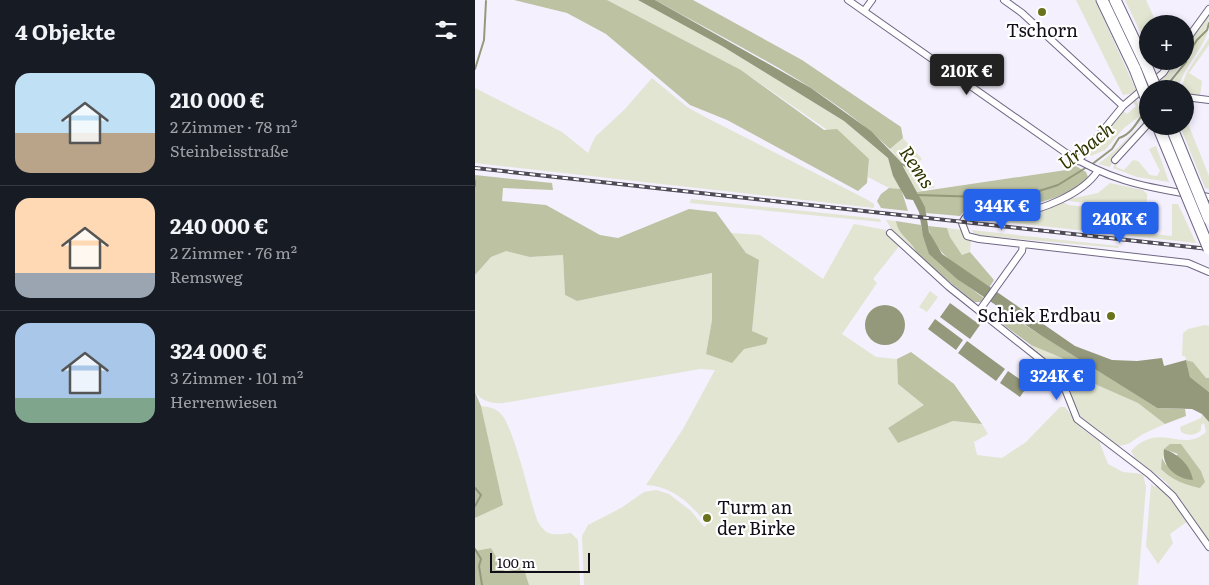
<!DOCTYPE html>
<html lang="de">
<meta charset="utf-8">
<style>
:root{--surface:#171b24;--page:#20242c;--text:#f1f3f6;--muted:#9ea1a6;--line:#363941;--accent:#2563eb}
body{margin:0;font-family:Literata,serif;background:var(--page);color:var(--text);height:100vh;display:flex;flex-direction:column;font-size:19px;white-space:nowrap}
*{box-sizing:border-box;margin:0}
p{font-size:16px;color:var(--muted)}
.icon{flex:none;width:28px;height:28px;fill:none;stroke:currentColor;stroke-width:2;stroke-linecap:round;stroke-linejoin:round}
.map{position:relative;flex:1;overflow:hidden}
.details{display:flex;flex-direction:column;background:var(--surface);width:475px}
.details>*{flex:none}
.controls{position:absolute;left:664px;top:15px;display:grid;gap:10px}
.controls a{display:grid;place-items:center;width:55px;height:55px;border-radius:50%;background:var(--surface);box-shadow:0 2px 8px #0003;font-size:25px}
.scale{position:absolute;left:15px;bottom:12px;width:100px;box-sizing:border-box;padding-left:5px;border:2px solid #120e19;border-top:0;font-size:14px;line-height:18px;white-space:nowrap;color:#120e19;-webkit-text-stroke:4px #fff;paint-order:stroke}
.price{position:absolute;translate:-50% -42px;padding:0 11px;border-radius:5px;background:var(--accent);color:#fff;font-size:16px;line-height:32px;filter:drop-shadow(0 1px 2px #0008)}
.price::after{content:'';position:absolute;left:50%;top:30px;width:15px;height:11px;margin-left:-8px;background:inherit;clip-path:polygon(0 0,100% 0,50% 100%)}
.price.on{background:#222;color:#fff}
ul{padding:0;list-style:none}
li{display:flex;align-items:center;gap:15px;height:125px;padding:0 15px}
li+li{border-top:1px solid var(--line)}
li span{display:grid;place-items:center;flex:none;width:140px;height:100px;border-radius:15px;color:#555}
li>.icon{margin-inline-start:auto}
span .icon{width:60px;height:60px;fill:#fffc;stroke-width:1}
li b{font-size:21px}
h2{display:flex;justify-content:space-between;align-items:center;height:60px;padding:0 15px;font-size:21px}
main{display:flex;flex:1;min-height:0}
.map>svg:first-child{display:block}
.green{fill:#e1e5d1;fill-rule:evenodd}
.forest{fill:#bcc2a2}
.water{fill:#94997b}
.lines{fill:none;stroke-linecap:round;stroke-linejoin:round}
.stream{stroke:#94997b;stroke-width:2}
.minor-casing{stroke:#706784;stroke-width:8}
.trunk-casing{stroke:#706784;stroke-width:13}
.minor{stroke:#fff;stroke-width:6}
.trunk{stroke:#fff;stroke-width:11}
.rail-casing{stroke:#4e4a56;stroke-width:4}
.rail{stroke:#fff;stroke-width:2;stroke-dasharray:5.5;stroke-linecap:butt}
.trunk-bridge-casing{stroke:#706784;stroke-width:13;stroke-linecap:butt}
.trunk-bridge{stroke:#fff;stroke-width:11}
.poi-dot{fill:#6a731c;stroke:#fff;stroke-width:2}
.labels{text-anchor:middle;stroke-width:4.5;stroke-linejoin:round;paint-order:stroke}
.poi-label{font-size:18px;fill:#120e19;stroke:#fff}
.water-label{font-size:19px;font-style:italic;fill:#313600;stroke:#fff}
</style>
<main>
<section class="details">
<h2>4 Objekte<svg class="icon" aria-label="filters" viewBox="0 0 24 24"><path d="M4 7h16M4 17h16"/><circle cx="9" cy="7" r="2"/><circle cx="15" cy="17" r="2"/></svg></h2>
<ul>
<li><span style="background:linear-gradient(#bfe0f5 60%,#b9a48a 0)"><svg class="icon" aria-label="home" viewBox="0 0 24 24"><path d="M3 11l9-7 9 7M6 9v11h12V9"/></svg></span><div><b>210 000 €</b><p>2 Zimmer · 78 m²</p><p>Steinbeisstraße</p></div></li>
<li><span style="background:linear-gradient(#ffd9b3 75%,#9aa5b1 0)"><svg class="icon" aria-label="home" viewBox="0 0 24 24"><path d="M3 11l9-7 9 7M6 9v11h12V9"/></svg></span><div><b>240 000 €</b><p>2 Zimmer · 76 m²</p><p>Remsweg</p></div></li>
<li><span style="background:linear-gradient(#a9c7e8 75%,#7fa58c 0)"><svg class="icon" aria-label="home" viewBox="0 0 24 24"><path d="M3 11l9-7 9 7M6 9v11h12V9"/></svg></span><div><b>324 000 €</b><p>3 Zimmer · 101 m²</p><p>Herrenwiesen</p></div></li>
</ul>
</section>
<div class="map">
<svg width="734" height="585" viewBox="0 0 734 585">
<rect width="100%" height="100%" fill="#f4f0fe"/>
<path class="green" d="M132,0H163L177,7L247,46L369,121L413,158L418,176L426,189L414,188L393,177L394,159L266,70Z
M601,0H620L661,90L655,94L648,95Z
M650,0H671L682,24H672V46Z
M734,15C734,33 717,43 710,58V48Z
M734,24C734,44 708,66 703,89H692L712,62L714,54L722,41L732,31Z
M734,38V45L714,73L727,81L725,96L710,95V89H706L711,74Z
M701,61H709L689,87L686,79Z
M177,78L212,107L232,118L391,199L399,204V208L0,163V88L87,132L113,153L120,137L150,109Z
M661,99L666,115L649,128L630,150L616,156L614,153L616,149L648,111L652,114L661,106L658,102Z
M710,116L734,176V189L730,188L705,126H710Z
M669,122L671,125C658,139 642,150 635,167L623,164C640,152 654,136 669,122Z
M428,138L447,159L437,167L445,182L461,187L442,192L425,161L415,149Z
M681,146L694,182L662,177L638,168L641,161L643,162L641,167L649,170L658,160L663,161L675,175L682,176L685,171L674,149Z
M635,183L668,190L672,194V210L594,201V199L623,193Z
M216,199L405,219L406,222L215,203Z
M585,201L594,205L672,214L673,221H678L679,234L697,236V204H703L721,243L494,218L500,213L534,217Z
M411,220L421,221C423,237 439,241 442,255L419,234Z
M379,224L411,230L425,245L398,279L402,283L367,334L401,357L422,359L423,384L450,405L413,428L423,443L478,421L507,424L513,434L499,442L502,455L527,458L551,442L585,407H590L606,428L624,441L633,464L648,472L668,474L671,487L663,585H109L107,536L113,525L146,508L169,492L181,490L194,494L216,511L229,527L232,525C217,504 197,486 171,485L208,429L240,370L225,369L28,403C17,404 6,401 0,392V275L16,257L31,250L55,257L88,255L90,295L102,301L238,273L237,320L231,354L291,344L277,331L284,261L271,253L256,233L285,235L348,279Z
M472,228L487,230L489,236L496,241L495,252L487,255L475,237Z
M496,230L643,246L644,248L501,235Z
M455,291L463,297L452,312L444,307Z
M730,325L734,326V378H731L718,362L711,360L710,356H707L708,333L713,329Z
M556,345L587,358L622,385L663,403L690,424L668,434L653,444L644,446L606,417L598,402L593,381L583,369L555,347Z
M6,406C14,407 21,408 27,415C40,432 54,496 62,520C71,537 78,535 96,533L103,540L105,585H54L48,566L30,574L16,548L0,551V518L27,505Z
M727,414L734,422V542L691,482L660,458L656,451C685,420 708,454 731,432L729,423L726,425V430C720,436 713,436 706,432L705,427L726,418ZM706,444L726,471L729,482L686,469L689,449Z
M676,484L680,487L684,484L698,498L713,521L695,534L698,543L683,564L671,546Z"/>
<path class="forest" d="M39,0H132L266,70L349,130L362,129L394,159L392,183L383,191L252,120L215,105L131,34L92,13Z
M180,0H218L327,60L426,127L428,138L415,149C348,85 260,45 180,0Z
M599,165L611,172L613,177C606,193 555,206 538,209C526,211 511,208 498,207L492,208L485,216L451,213L442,192L591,170Z
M0,175L77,183L78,190L28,188L27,201L71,205L125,235L143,238L214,209L241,212L271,253L284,260L277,331L293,338L291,344L269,349L257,363L231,354L237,320V273L102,301L90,295L88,255L55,257L31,251L16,257L0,275Z
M414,188L426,189L433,211L406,208L402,201L406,194Z
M421,221L446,225C451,256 484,280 509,298L506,302H499L442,255C439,241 423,237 421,221Z
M453,226L472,228L475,237L487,255L495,252L519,280L514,288C492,272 458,255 453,226Z
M534,315L682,408L710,409L711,416L690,424L663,403L622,385L587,358L556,345L526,323Z
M436,352L479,384L507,424L478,421L423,443L413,428L449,405L423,384L422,359Z
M711,360L718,362L731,378H734V392L715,377Z
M0,392L6,406L28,505L0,518Z
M695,444H706L726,471L730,482L725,488C710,485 697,480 686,469L687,458L691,465L703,454L689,449Z
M16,548L30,573L48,566L54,585H0V551Z"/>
<path class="water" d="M163,0H180L336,88L396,131L425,161L450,207L454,232L467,254L600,346L637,360L662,361L687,358L689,366L711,360L715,377L734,392V422L727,414L717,409L682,408L567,336L482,279L454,254L448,236L444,212L438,200L431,199L418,176L413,158L369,121L247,46Z
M475,303L505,325L495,339L465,317Z
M390 325a20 20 0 1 1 40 0a20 20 0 1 1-40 0Z
M460,319L488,340L481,350L453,329Z
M492,341L530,369L521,381L483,353Z
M533,371L553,385L545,397L525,383Z
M689,449C703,454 715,464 718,480C701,479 686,466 689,449Z"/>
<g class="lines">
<path class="stream" d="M0,69L9,40L11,1
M689,89L711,62L713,54L722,40L732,30L734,23
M425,163L444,174
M616,165L637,149L644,138C658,134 664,118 672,108
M0,181V186
M441,195L542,198L583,185L612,167
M0,488L6,495L0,506
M0,549L6,559L4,566L7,585"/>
<defs>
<path id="minor" d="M373,0L591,153C633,179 664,186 713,194
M529,0L547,13L648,106
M389,11L397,0
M710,42L734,9
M677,82L688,73L696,61
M710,97L734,100
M640,160L672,125
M603,161L648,106L669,88
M622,172C607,194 567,210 540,214C527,216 514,210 501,211C494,212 490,217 487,223L492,236L504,239L713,263L734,272
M723,195L734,197
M415,233L474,287L581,372L588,384L602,419L674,474L698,496L734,547
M504,311L547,251L548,244"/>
<path id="trunk" d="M627,0L660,69
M640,0L671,65"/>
</defs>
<use href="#minor" class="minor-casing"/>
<use href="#trunk" class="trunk-casing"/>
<use href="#minor" class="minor"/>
<use href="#trunk" class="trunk"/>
<defs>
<path id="rail" d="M0,168L734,249"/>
</defs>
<use href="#rail" class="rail-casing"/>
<use href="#rail" class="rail"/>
<defs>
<path id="trunk-bridge" d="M671,65L681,89
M660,69L672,100
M683,126L734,249
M696,126L734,219"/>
</defs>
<use href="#trunk-bridge" class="trunk-bridge-casing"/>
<use href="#trunk-bridge" class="trunk-bridge"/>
</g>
<g class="poi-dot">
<circle cx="567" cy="12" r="5"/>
<circle cx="636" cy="316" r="5"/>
<circle cx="232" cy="518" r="5"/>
</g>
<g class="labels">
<g class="poi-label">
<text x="567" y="37">Tschorn</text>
<text x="626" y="322" text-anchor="end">Schiek Erdbau</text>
<text x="242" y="514" text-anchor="start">Turm an<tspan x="242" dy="21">der Birke</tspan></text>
</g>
<g class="water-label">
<text transform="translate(611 146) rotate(-38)" y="7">Urbach</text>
<text transform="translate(442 167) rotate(56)" y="7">Rems</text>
</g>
</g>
</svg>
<div class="controls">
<a>+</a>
<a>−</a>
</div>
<div class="scale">100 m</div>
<b class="price on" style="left:492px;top:96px">210K €</b>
<b class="price" style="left:527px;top:231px">344K €</b>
<b class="price" style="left:645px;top:244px">240K €</b>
<b class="price" style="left:582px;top:401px">324K €</b>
</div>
</main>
